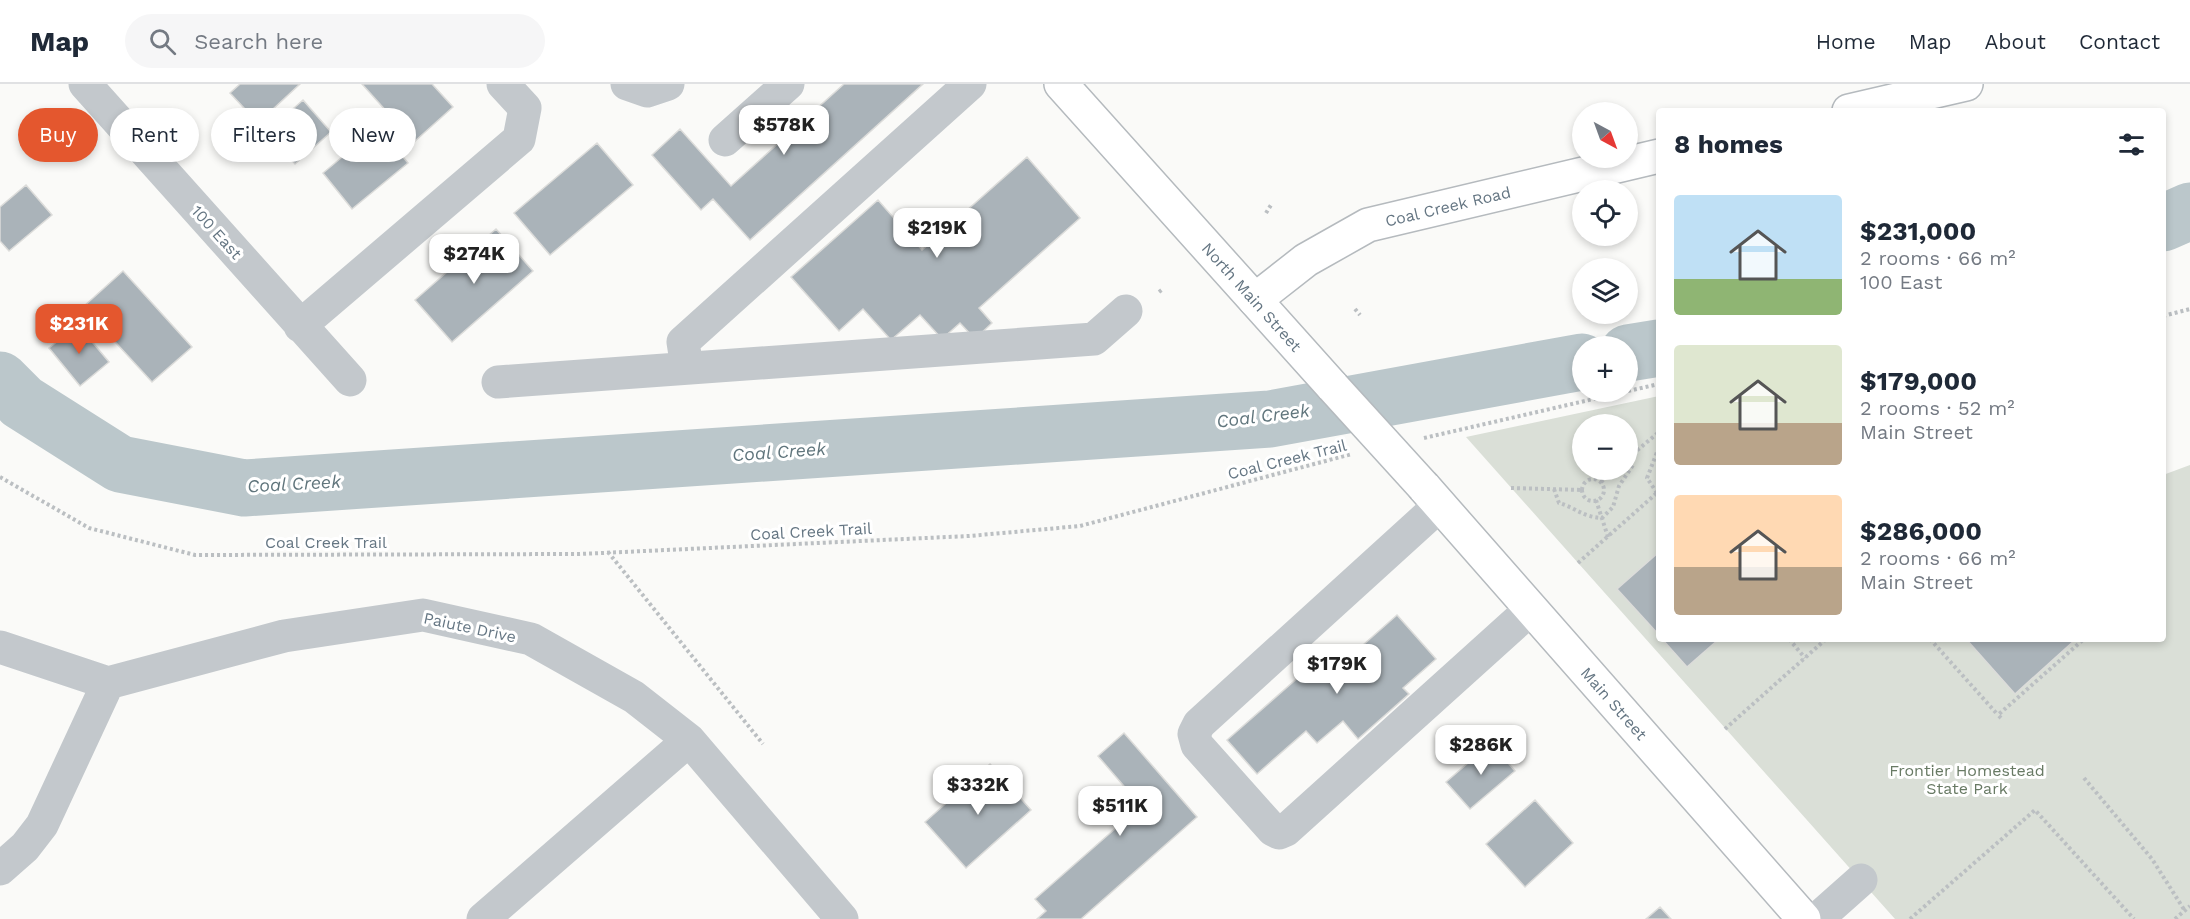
<!DOCTYPE html>
<meta charset="utf-8">
<style>
:root{--surface:#fff;--page:#f6f6f7;--text:#1f2937;--muted:#747a83;--line:#e0e1e3;--accent:#e4572e}
body{margin:0;font-family:"Work Sans",sans-serif;background:var(--page);color:var(--text);height:100vh;display:flex;flex-direction:column;font-size:22px;white-space:nowrap}
*{box-sizing:border-box;margin:0}
p{font-size:20px;color:var(--muted)}
.icon{flex:none;width:33px;height:33px;fill:none;stroke:currentColor;stroke-width:2;stroke-linecap:round;stroke-linejoin:round}
.map{position:relative;flex:1;overflow:hidden}
.sheet{position:absolute;left:1656px;top:24px;width:510px;height:534px;display:flex;flex-direction:column;background:var(--surface);border-radius:6px;box-shadow:0 3px 9px #0003}
.sheet>*{flex:none}
.banner{position:absolute;left:18px;top:24px;width:570px;height:54px;display:flex;gap:12px}
.needle{width:39px;rotate:139deg}
.tools{position:absolute;left:1572px;top:18px;display:grid;gap:12px}
.tools a{display:grid;place-items:center;width:66px;height:66px;border-radius:50%;background:var(--surface);box-shadow:0 3px 9px #0003;font-size:30px}
.price{position:absolute;translate:-50% -51px;padding:0 14px;border-radius:12px;background:#fff;color:#222;font-size:20px;line-height:39px;filter:drop-shadow(0 2px 3px #0008)}
.price::after{content:'';position:absolute;left:50%;top:36px;width:18px;height:14px;margin-left:-9px;background:inherit;clip-path:polygon(0 0,100% 0,50% 100%)}
.price.selected{background:var(--accent);color:#fff}
ul{padding:0;list-style:none}
li{display:flex;align-items:center;gap:18px;height:150px;padding:0 18px}
li span{display:grid;place-items:center;flex:none;width:168px;height:120px;border-radius:6px;color:#555}
li>.icon{margin-inline-start:auto}
span .icon{width:72px;height:72px;fill:#fffc;stroke-width:1}
li b{font-size:26px}
h2{display:flex;justify-content:space-between;align-items:center;height:72px;padding:0 18px;font-size:26px}
.pill{padding:0 21px;border-radius:27px;background:var(--surface);box-shadow:0 3px 9px #0003;font-size:21px;line-height:54px}
.pill.selected{background:var(--accent);color:#fff}
header{display:flex;align-items:center;gap:36px;box-sizing:border-box;height:84px;padding:0 30px;background:var(--surface);border-bottom:2px solid var(--line)}
header strong{font-size:28px}
nav{display:flex;gap:33px;margin-inline-start:auto;font-size:21px}
.search{width:420px;height:54px;background:var(--page);display:flex;align-items:center;gap:15px;box-sizing:border-box;padding:0 21px;border-radius:33px;color:var(--muted);font-size:22px}
.map>svg:first-child{display:block}
.green{fill:#dadfd7;fill-rule:evenodd}
.lines{fill:none;stroke-linecap:round;stroke-linejoin:round}
.river{stroke:#bbc7cb;stroke-width:57}
.building{fill:#aab3b9;stroke:#dcdcda;stroke-width:1.5}
.major-casing{stroke:#b5babe;stroke-width:36}
.path{stroke:#bbbfc2;stroke-width:4;stroke-dasharray:3 3;stroke-linecap:butt}
.minor{stroke:#c3c8cc;stroke-width:33}
.major{stroke:#fff;stroke-width:33}
.major-bridge-casing{stroke:#b5babe;stroke-width:36;stroke-linecap:butt}
.major-bridge{stroke:#fff;stroke-width:33}
.labels{text-anchor:middle;stroke-width:6;stroke-linejoin:round;paint-order:stroke}
.street-label{font-size:16px;fill:#657683;stroke:#fff}
.park-label{font-size:16px;fill:#687a64;stroke:#fff}
.water-label{font-size:18px;font-style:italic;fill:#60757c;stroke:#fff}
</style>
<header>
<strong>Map</strong>
<div class="search"><svg class="icon" aria-label="search" viewBox="0 0 24 24"><circle cx="10" cy="10" r="6"/><path d="M15 15l6 6"/></svg>Search here</div>
<nav><a>Home</a><a>Map</a><a>About</a><a>Contact</a></nav>
</header>
<div class="map">
<svg width="2190" height="835" viewBox="0 0 2190 835">
<rect width="100%" height="100%" fill="#fafaf8"/>
<path class="green" d="M1659,312V555H2163V391L2190,381V835H1895L1466,353ZM1582,340H1628V386H1582Z"/>
<g class="lines">
<path class="river" d="M2163,139L2190,127
M1628,269L1659,264
M0,296L22,318L120,380L244,404L1270,335L1582,278"/>
</g>
<path class="building" d="M240,0H300L258,39L230,9Z
M362,0H432L453,23L414,58Z
M844,0H923L750,156L713,115L701,126L652,71L680,45L731,102Z
M303,16L331,48L295,80L267,48Z
M378,43L408,79L352,125L323,89Z
M597,59L633,101L550,171L514,129Z
M1027,73L1080,134L979,224L992,239L975,255L960,239L942,255L920,231L891,256L863,225L839,247L791,193L878,116L922,166Z
M26,101L52,131L9,167L0,157V123Z
M496,145L533,187L452,258L415,216Z
M123,187L192,263L152,298L83,223Z
M78,241L109,278L80,302L49,264Z
M1659,468V551L1617,505Z
M1397,531L1436,575L1403,604L1409,610L1358,655L1343,637L1317,659L1306,647L1257,690L1227,656L1326,569L1338,583Z
M1662,555H1719L1687,583Z
M1966,555H2076L2015,610Z
M1124,649L1197,733L1081,835H1037L1046,827L1035,815L1141,722L1098,672Z
M1491,659L1515,687L1470,725L1446,698Z
M990,680L1031,726L966,784L925,738Z
M1535,716L1573,759L1525,803L1486,760Z
M1660,823L1671,835H1646Z"/>
<g class="lines">
<defs>
<g id="major">
<path id="s1" d="M1061,0L1333,303"/>
<path d="M1849,27L1966,0"/>
<path id="s2" d="M1255,216L1306,176L1368,141L1659,72"/>
<path id="s3" d="M1424,403L1804,835"/>
</g>
</defs>
<use href="#major" class="major-casing"/>
<path class="path" d="M1266,129L1271,121
M1159,208L1163,205
M1355,225L1360,231
M2163,232L2190,225
M1628,307L1659,300
M1424,354L1624,308
M1628,374L1659,348
M0,393L89,444L195,471L580,470L969,452L1080,442L1352,370
M1582 406a11 11 0 1 1 22 0a11 11 0 1 1-22 0Z
M1601,398L1615,386
M1511,404L1582,406
M1554,405L1559,419C1576,424 1583,433 1602,434L1613,423L1619,402L1633,381L1629,374
M1657,409L1647,394L1659,363
M1596,416L1608,453
M608,468L763,660
M1578,479L1659,407
M1789,555L1805,574
M1930,555L1998,631
M2001,634L1998,631L2084,555
M1725,645L1826,555
M2084,694L2152,775L2185,827
M1910,835L2035,726L2134,835
M2175,835L2190,822"/>
<path class="minor" d="M85,0L350,296
M627,0L647,7L668,0
M725,56L788,0
M300,242L519,55L525,24L503,0
M687,284L683,258L970,0
M498,298L1094,255L1126,227
M1440,421L1199,640L1194,650L1197,661L1273,746L1279,749L1286,746L1531,525
M0,563L108,599L284,552L423,531L531,555L634,613L689,656L842,835
M0,785L25,763L42,741L108,599
M483,835L689,656
M1817,835L1861,796"/>
<use href="#major" class="major"/>
<defs>
<path id="major-bridge" d="M1333,303L1424,403"/>
</defs>
<use href="#major-bridge" class="major-bridge-casing"/>
<use href="#major-bridge" class="major-bridge"/>
</g>
<g class="labels">
<g class="street-label">
<text dy="6" stroke="none"><textPath href="#s2" startOffset="218">Coal Creek Road</textPath></text>
<text transform="translate(217 148) rotate(48)" y="6">100 East</text>
<text dy="6" stroke="none"><textPath href="#s1" startOffset="286">North Main Street</textPath></text>
<text transform="translate(1287 375) rotate(-14)" y="6">Coal Creek Trail</text>
<text transform="translate(811 447) rotate(-3)" y="6">Coal Creek Trail</text>
<text x="326" y="464">Coal Creek Trail</text>
<text transform="translate(470 543) rotate(12)" y="6">Paiute Drive</text>
<text dy="6" stroke="none"><textPath href="#s3" startOffset="288">Main Street</textPath></text>
</g>
<g class="park-label">
<text x="1967" y="692">Frontier Homestead<tspan x="1967" dy="18">State Park</tspan></text>
</g>
<g class="water-label">
<text transform="translate(1263 332) rotate(-7)" y="6">Coal Creek</text>
<text transform="translate(779 368) rotate(-4)" y="6">Coal Creek</text>
<text transform="translate(294 400) rotate(-3)" y="6">Coal Creek</text>
</g>
</g>
</svg>
<div class="tools">
<a><svg class="needle" viewBox="-14 -14 28 28"><path d="M0-13l5 13h-10z" fill="#e53935"/><path d="M0 13l5-13h-10z" fill="#747a83"/></svg></a>
<a><svg class="icon" aria-label="locate" viewBox="0 0 24 24"><circle cx="12" cy="12" r="6"/><path d="M12 2v4M12 18v4M2 12h4M18 12h4"/></svg></a>
<a><svg class="icon" aria-label="layers" viewBox="0 0 24 24"><path d="M12 4l9 5-9 5-9-5zM3 14l9 5 9-5"/></svg></a>
<a>+</a>
<a>−</a>
</div>
<b class="price" style="left:784px;top:72px">$578K</b>
<b class="price" style="left:937px;top:175px">$219K</b>
<b class="price" style="left:474px;top:201px">$274K</b>
<b class="price selected" style="left:79px;top:271px">$231K</b>
<b class="price" style="left:1337px;top:611px">$179K</b>
<b class="price" style="left:1481px;top:692px">$286K</b>
<b class="price" style="left:978px;top:732px">$332K</b>
<b class="price" style="left:1120px;top:753px">$511K</b>
<div class="banner">
<a class="pill selected">Buy</a>
<a class="pill">Rent</a>
<a class="pill">Filters</a>
<a class="pill">New</a>
</div>
<section class="sheet">
<h2>8 homes<svg class="icon" aria-label="filters" viewBox="0 0 24 24"><path d="M4 7h16M4 17h16"/><circle cx="9" cy="7" r="2"/><circle cx="15" cy="17" r="2"/></svg></h2>
<ul>
<li><span style="background:linear-gradient(#bfe0f5 70%,#8fb573 0)"><svg class="icon" aria-label="home" viewBox="0 0 24 24"><path d="M3 11l9-7 9 7M6 9v11h12V9"/></svg></span><div><b>$231,000</b><p>2 rooms · 66 m²</p><p>100 East</p></div></li>
<li><span style="background:linear-gradient(#dfe7d0 65%,#b9a48a 0)"><svg class="icon" aria-label="home" viewBox="0 0 24 24"><path d="M3 11l9-7 9 7M6 9v11h12V9"/></svg></span><div><b>$179,000</b><p>2 rooms · 52 m²</p><p>Main Street</p></div></li>
<li><span style="background:linear-gradient(#ffd9b3 60%,#b9a48a 0)"><svg class="icon" aria-label="home" viewBox="0 0 24 24"><path d="M3 11l9-7 9 7M6 9v11h12V9"/></svg></span><div><b>$286,000</b><p>2 rooms · 66 m²</p><p>Main Street</p></div></li>
</ul>
</section>
</div>
